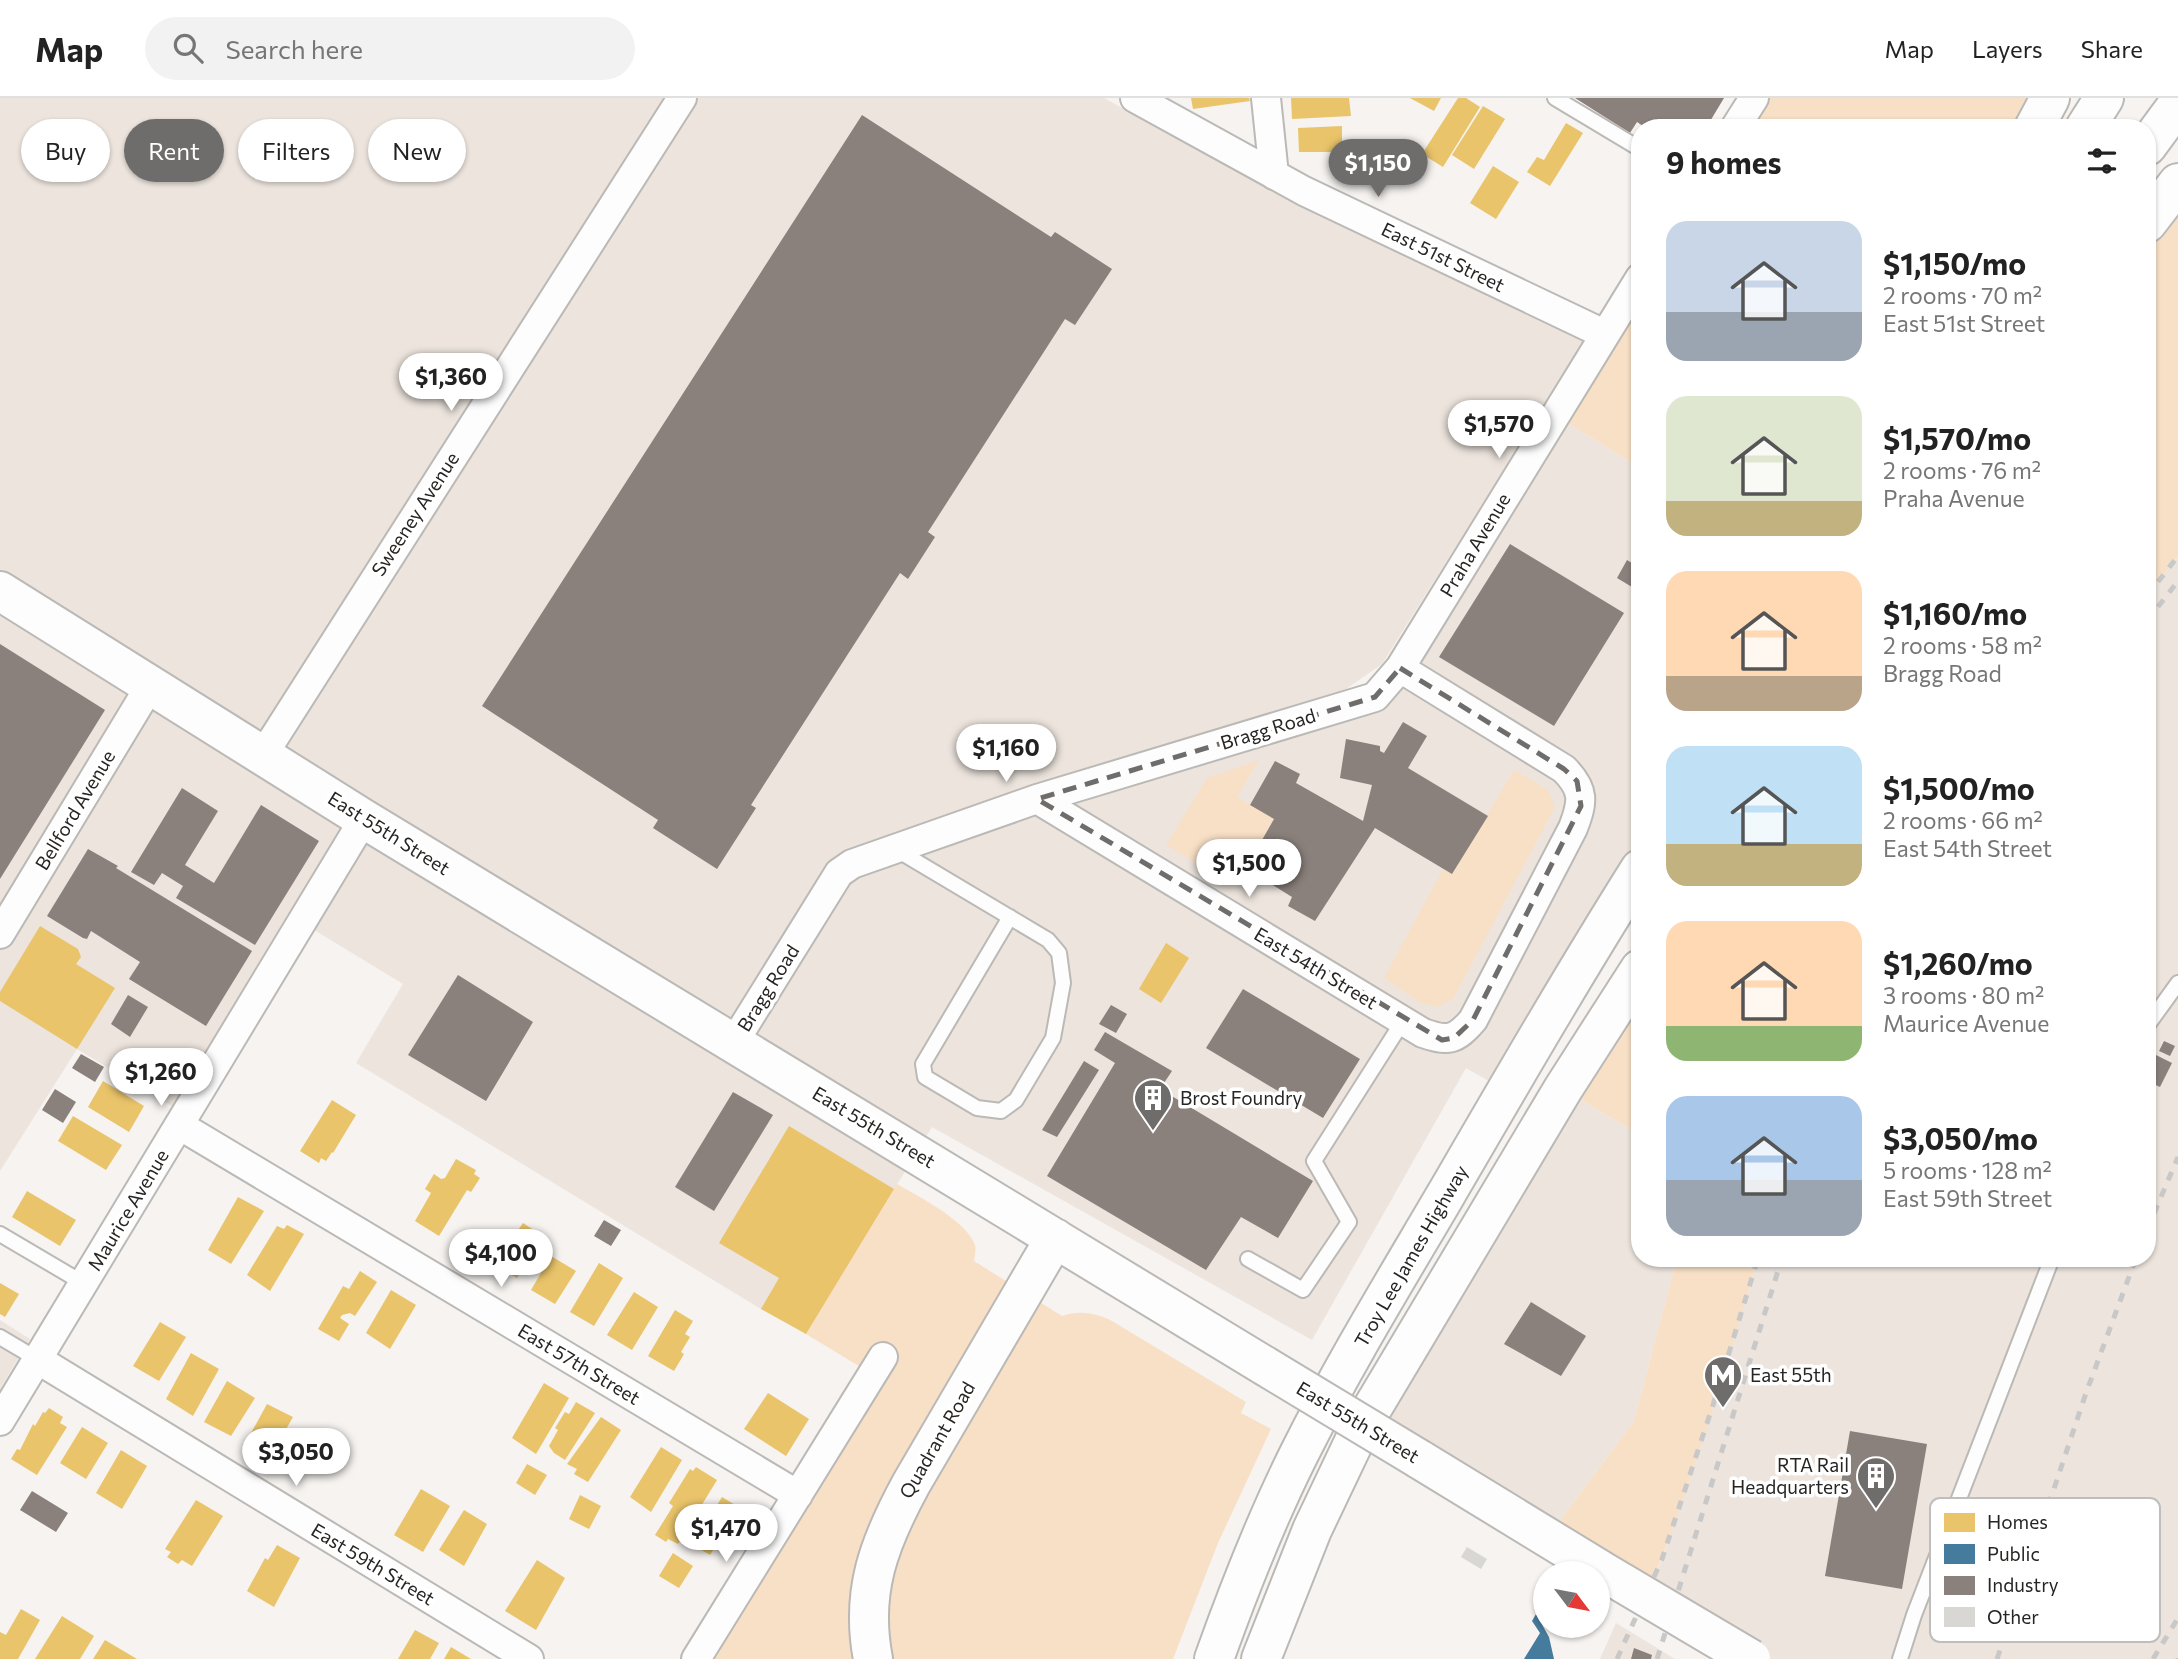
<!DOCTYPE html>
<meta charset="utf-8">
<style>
:root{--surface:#fff;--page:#f2f2f2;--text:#222;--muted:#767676;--line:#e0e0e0;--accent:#6f6d6b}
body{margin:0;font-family:Commissioner,sans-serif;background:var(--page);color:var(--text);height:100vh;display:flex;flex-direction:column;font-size:26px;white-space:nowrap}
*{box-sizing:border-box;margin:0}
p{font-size:23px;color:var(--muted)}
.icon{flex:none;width:38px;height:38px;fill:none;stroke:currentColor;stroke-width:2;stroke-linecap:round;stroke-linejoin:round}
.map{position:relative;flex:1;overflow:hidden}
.sheet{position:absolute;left:1631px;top:21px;width:525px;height:1148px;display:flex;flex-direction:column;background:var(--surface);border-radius:28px;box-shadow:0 2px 5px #0004}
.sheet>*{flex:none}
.banner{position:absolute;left:21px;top:21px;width:665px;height:63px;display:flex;gap:14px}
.needle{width:46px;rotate:122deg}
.tools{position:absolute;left:1533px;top:1463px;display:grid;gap:14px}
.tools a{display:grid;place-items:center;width:77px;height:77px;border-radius:50%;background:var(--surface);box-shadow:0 2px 5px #0004;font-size:35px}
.price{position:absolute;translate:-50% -60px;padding:0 16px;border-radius:24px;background:#fff;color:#222;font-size:23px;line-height:46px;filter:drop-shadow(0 2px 4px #0008)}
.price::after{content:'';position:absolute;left:50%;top:42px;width:21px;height:16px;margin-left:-10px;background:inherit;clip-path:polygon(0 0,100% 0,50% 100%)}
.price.selected{background:var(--accent);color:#fff}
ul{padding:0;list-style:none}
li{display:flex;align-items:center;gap:21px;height:175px;padding:0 35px}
li span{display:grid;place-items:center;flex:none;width:196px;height:140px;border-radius:21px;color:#555}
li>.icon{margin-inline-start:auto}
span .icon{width:84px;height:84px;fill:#fffc;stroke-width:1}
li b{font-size:30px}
h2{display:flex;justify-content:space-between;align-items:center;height:84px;padding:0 35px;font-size:30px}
.tag{padding:0 24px;border-radius:32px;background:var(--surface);box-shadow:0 2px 5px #0004;font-size:24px;line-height:63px}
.tag.selected{background:var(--accent);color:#fff}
header{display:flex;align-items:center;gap:42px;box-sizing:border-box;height:98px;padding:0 35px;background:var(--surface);border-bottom:2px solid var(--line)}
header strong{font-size:33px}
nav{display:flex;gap:38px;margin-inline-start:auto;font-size:24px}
.search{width:490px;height:63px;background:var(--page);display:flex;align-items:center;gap:18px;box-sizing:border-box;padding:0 24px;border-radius:38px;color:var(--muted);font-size:26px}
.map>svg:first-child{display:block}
.built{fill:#ece4dd}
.green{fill:#f8e0c7}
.homes{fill:#e9c46a}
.public{fill:#457b9d}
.industry{fill:#8a817c}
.building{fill:#d9d7d4}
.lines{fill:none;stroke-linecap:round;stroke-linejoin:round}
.service-casing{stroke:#bbb9b6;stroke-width:18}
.minor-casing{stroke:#bbb9b6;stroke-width:32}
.primary-casing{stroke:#bbb9b6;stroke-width:42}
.motorway-casing{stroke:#bbb9b6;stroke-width:42}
.service{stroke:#fefdfd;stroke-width:14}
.minor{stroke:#fefdfd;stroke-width:28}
.primary{stroke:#fefdfd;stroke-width:38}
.motorway{stroke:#fefdfd;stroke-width:38}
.rail{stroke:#c9c8c8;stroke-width:5;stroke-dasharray:9 9;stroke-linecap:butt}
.primary-bridge-casing{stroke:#bbb9b6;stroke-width:42;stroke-linecap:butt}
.primary-bridge{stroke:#fefdfd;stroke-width:38}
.marked{fill:none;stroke:#6f6d6b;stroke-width:5;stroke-dasharray:14 9;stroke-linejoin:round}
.labels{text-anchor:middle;stroke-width:7;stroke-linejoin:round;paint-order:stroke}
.street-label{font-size:19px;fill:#272523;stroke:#fff}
.poi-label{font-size:19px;fill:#272523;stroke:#fff;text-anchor:start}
.key{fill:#fff;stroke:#bebebd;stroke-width:2}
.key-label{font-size:19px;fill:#272523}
</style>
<header>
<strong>Map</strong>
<div class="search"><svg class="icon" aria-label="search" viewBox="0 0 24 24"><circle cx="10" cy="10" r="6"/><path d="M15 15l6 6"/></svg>Search here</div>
<nav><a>Map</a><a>Layers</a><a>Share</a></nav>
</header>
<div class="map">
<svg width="2178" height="1561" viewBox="0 0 2178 1561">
<rect width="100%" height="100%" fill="#f6f3f0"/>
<path class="built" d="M0,0H1104L1153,27L1585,242L1382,566L1346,591L1009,698L1375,599L1555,317L1640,370V750L1588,853L1506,993L1466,970L1312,1242L932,1029L806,1236L761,1211L356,965L403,886L288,816L172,1008L77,951L0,1073Z
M2178,458V1561H1751L1646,1499L1662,1461L1690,1381L1758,1160H2147V498Z
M1563,991L1640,1037V1160H1677L1634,1323L1547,1440L1361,1329Z
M0,1222L30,1241L0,1291Z
M1616,1525L1675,1561H1600Z"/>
<path class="green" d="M1754,0H2050L2034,30H1735Z
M2178,85V458L2147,498V125Z
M1640,180V370L1555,317Z
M1259,662L1237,699L1274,721L1234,788L1166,747L1207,680Z
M1514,672L1548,692L1555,709L1453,901L1438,909L1421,905L1384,880L1443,771L1452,776Z
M1640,871V1037L1563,991Z
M897,1086C919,1099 966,1122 975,1147C976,1152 975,1158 974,1163L1062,1218C1079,1212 1096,1215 1112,1223L1246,1304L1241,1315L1271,1331L1218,1445L1173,1561H696L872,1276L806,1236Z
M1677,1160H1758C1724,1274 1692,1389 1646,1499L1547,1440L1634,1323Z"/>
<path class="homes" d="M1191,0H1249L1250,3L1193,11Z
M1291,0H1349L1351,18L1292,21Z
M1410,0H1441L1434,13Z
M1458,0H1466L1480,9L1443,69L1422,56Z
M1483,8L1505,21L1474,71L1452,57Z
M1566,25L1583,35L1550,88L1527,74L1537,59L1544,62Z
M1342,28V54H1299L1298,30Z
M1351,48L1368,60L1353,83L1336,72Z
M1493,68L1519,84L1496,121L1470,105Z
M40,828L78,851L81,859L76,866L115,890L77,951L0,903V894Z
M1166,845L1189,860L1161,905L1139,891Z
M103,983L144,1008L129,1034L88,1009Z
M332,1002L356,1017L333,1055L332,1054L326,1063L321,1060L319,1065L300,1053Z
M73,1018L122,1047L106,1072L58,1043Z
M789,1028L894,1091L806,1236L761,1211L779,1180L719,1145Z
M456,1061L476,1072L474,1076L480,1080L471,1094L467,1092L439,1138L415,1123L431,1095L425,1091L434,1076L441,1081L445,1080Z
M27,1093L76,1122L60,1148L12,1119Z
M238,1099L264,1113L231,1166L208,1152Z
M523,1125L543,1138L517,1180L494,1167L514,1134L516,1135Z
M287,1127L304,1136L270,1193L247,1177L277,1128L284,1131Z
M551,1158L576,1173L555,1206L531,1192Z
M599,1165L623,1180L594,1228L570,1214Z
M360,1173L377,1184L355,1218L350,1215L342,1217L340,1220L349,1226L339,1243L318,1231L343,1188L349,1191Z
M0,1185L19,1196L5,1219L0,1216Z
M391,1192L416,1207L390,1251L366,1235Z
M634,1194L658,1209L632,1252L607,1237Z
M675,1212L693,1223L685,1236L690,1239L681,1254L684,1256L674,1273L648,1258Z
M160,1224L186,1239L159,1283L133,1268Z
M191,1255L219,1271L193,1318L166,1301Z
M227,1283L255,1300L231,1338L204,1324Z
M544,1285L569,1300L536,1356L512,1340Z
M768,1295L809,1321L786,1358L744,1331Z
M576,1304L595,1315L565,1362L554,1355L549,1348L558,1332L555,1330L565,1314L569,1316Z
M267,1306L293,1319L272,1356L261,1351L258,1356L244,1348Z
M49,1310L63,1319L60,1325L67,1329L37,1377L11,1361L17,1351L20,1352L33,1326L35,1328L43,1314L45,1315Z
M601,1319L621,1332L588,1384L574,1376L577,1371L567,1366Z
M82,1329L108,1345L86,1381L60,1365Z
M661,1349L682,1362L651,1414L630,1399Z
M121,1352L147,1368L122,1411L96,1395Z
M527,1366L547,1377L535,1397L516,1385Z
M696,1369L717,1382L678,1446L668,1441L666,1444L655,1437L673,1408L669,1405L690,1371L693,1373Z
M421,1391L450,1408L423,1454L394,1437Z
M580,1397L601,1408L589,1431L569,1421Z
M722,1399L745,1413L725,1447L719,1443L710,1457L693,1447L703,1431L699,1428L705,1417L709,1420Z
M196,1402L223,1418L192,1468L182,1462L178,1466L167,1459L171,1454L165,1451Z
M464,1412L487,1426L464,1468L439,1452Z
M277,1447L300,1460L274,1509L247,1493L265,1460L268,1462Z
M673,1455L693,1468L679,1490L659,1478Z
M537,1462L565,1480L536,1532L505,1513Z
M21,1511L40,1522L18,1561H0V1534L6,1537Z
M62,1518L94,1538L80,1561H35Z
M415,1532L439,1545L430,1561H398Z
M105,1542L137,1561H93Z
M451,1549L471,1561H444Z"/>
<path class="public" d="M1536,1516L1549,1539L1554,1561H1524L1540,1535L1532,1523Z"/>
<path class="industry" d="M1575,0H1724L1706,30H1646L1637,24L1630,35Z
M862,17L1051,139L1055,134L1112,171L1075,227L1065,221L928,434L935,439L908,481L900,475L751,707L756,710L717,771L653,730L658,722L482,608Z
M1510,446L1624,515L1554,628L1439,559Z
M1627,462L1640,470V488L1637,492L1617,480Z
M0,546L105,612L0,781Z
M1403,624L1427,638L1408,670L1488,718L1452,776L1375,730L1315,823L1288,808L1292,799L1246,770L1274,721L1250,707L1275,663L1300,676L1296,685L1363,723L1372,687L1340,680L1346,641L1380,648V653L1384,655Z
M182,690L218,713L185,767L214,785L261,707L319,743L255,847L176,800L183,788L162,775L154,787L131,774Z
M88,751L118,768L116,770L252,853L206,928L129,881L140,864L91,833L87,841L83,840L47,818Z
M458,877L533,924L486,1003L408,957Z
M1243,891L1360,961L1323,1020L1206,950Z
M128,897L148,909L130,939L111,926Z
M1111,907L1127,916L1116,935L1099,926Z
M1105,934L1172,973L1160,991L1313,1083L1278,1140L1241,1119L1206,1172L1047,1078L1115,965L1094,952Z
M2164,943L2175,948L2170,958L2159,953Z
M81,956L104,969L95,984L72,970Z
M2154,956L2172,965L2160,989L2147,983V969Z
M1084,963L1099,972L1057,1039L1042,1032Z
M55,991L76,1004L63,1025L42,1012Z
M733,994L773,1017L714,1113L675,1089Z
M604,1122L621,1132L611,1148L594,1138Z
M1531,1204L1586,1238L1561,1278L1504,1246Z
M1850,1333L1927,1346L1902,1491L1825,1478Z
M32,1393L68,1415L56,1434L20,1412Z
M1634,1550L1652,1557L1651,1561H1631Z"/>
<path class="building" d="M1467,1449L1487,1461L1481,1471L1461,1459Z"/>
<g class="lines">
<defs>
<path id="service" d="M1555,0L1640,51
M897,752L1048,842L1059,855L1063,885L1053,940L1016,1002L1001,1013L977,1010L925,979L923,966L1010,819
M2147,928L2178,885
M0,1136L83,1185
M1248,1161L1303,1192L1349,1124L1314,1063L1403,923
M0,1239L37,1261
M1900,1561L1914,1517L2052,1160"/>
<path id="minor" d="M1135,0L1304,93L1604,236
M1266,0L1274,77
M1735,30L1754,0
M263,657L682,0
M1037,701L1423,935C1448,944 1456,942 1473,922L1573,730C1583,704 1585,692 1564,671L1400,570
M0,836L150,588
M734,944L839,775L852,766L1037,701L1375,599L1400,570L1640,180
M179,1027L798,1397
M37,1261L529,1561
M0,1323L364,721
M696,1561L883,1259"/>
<path id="primary" d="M0,493L364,721L1265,1268
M1419,1361L1599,1471
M873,1561C860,1494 879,1445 911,1386L1055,1140"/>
<path id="motorway" d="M2034,30L2050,0
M2085,30L2104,0
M2147,48L2178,6
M2147,125L2178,85
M1214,1561C1239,1491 1266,1422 1299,1356C1343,1268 1395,1183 1445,1098C1509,988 1572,879 1640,771
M1261,1561L1312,1432L1361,1329L1563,991L1640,871"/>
</defs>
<use href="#service" class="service-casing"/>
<use href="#minor" class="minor-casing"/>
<use href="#primary" class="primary-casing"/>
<use href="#motorway" class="motorway-casing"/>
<use href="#service" class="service"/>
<use href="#minor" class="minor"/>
<use href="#primary" class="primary"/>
<use href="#motorway" class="motorway"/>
<path class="rail" d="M2147,498L2178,458
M2147,523L2178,483
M2147,1132L2178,1059
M1617,1561L1662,1461L1713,1307L1758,1160
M1657,1561L1782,1160
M1997,1561L2086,1295L2136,1160
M2153,1561L2178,1520
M2178,1561V1560"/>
<defs>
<path id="primary-bridge" d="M1265,1268L1419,1361
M1599,1471L1751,1561"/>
</defs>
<use href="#primary-bridge" class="primary-bridge-casing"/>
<use href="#primary-bridge" class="primary-bridge"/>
</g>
<path class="marked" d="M1400,570L1564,671L1577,683L1581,708L1473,922L1454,940L1442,942L1037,701L1375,599Z"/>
<defs>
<symbol id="building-pin" viewBox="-11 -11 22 30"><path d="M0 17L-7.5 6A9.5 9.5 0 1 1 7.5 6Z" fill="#6f6d6b" stroke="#fff"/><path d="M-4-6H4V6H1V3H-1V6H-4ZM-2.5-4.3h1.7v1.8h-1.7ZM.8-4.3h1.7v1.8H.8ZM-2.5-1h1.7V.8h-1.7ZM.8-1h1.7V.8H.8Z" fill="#fff"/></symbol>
<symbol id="metro-pin" viewBox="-11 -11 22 30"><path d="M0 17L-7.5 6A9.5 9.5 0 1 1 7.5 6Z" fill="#6f6d6b" stroke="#fff"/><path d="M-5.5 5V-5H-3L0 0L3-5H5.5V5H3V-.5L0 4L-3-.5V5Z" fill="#fff"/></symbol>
</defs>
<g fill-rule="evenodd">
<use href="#building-pin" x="1131" y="978" width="44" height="60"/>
<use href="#metro-pin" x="1701" y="1255" width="44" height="60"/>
<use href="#building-pin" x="1854" y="1356" width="44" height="60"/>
</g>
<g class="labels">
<g class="street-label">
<text transform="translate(1443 159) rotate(26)" y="7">East 51st Street</text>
<text transform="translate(415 416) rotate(-57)" y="7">Sweeney Avenue</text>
<text transform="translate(1475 447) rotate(-59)" y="7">Praha Avenue</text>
<text transform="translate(1268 631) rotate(-17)" y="7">Bragg Road</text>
<text transform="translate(75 712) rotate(-59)" y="7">Bellford Avenue</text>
<text transform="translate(389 735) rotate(32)" y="7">East 55th Street</text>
<text transform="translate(1316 870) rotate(31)" y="7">East 54th Street</text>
<text transform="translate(768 890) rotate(-58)" y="7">Bragg Road</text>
<text transform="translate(874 1029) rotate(31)" y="7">East 55th Street</text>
<text transform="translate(128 1112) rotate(-59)" y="7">Maurice Avenue</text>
<text transform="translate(1411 1158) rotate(-60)" y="7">Troy Lee James Highway</text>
<text transform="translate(579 1266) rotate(31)" y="7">East 57th Street</text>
<text transform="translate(1358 1324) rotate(31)" y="7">East 55th Street</text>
<text transform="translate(937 1342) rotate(-60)" y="7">Quadrant Road</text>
<text transform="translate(373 1466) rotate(31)" y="7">East 59th Street</text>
</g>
<g class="poi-label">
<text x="1180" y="1007">Brost Foundry</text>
<text x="1750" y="1284">East 55th</text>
<text x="1849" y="1374" text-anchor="end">RTA Rail<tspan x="1849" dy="22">Headquarters</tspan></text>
</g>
</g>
<rect x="1930" y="1400" width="230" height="144" rx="10" class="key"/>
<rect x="1944" y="1415" width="31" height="19" fill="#e9c46a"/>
<rect x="1944" y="1446" width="31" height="20" fill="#457b9d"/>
<rect x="1944" y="1478" width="31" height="19" fill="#8a817c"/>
<rect x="1944" y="1509" width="31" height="20" fill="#d9d7d4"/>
<g class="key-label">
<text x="1987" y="1431">Homes</text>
<text x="1987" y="1463">Public</text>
<text x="1987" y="1494">Industry</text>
<text x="1987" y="1526">Other</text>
</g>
</svg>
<div class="tools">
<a><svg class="needle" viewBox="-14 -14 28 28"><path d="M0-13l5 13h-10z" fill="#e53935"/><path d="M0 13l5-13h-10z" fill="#767676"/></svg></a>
</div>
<b class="price selected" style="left:1378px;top:101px">$1,150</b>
<b class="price" style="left:451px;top:315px">$1,360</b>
<b class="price" style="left:1499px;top:362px">$1,570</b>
<b class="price" style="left:1006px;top:686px">$1,160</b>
<b class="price" style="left:1249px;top:801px">$1,500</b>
<b class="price" style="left:161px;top:1010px">$1,260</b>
<b class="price" style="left:501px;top:1191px">$4,100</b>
<b class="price" style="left:296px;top:1390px">$3,050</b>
<b class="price" style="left:726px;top:1466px">$1,470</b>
<div class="banner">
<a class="tag">Buy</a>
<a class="tag selected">Rent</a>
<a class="tag">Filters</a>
<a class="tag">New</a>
</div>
<section class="sheet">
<h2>9 homes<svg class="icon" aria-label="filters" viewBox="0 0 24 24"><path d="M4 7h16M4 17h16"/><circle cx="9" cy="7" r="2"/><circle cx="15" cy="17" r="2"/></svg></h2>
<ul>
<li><span style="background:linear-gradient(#c9d6e8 65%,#9aa5b1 0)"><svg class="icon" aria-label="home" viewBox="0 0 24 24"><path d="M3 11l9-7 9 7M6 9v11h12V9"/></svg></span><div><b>$1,150/mo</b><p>2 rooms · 70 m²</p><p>East 51st Street</p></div></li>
<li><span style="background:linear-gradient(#dfe7d0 75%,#c2b280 0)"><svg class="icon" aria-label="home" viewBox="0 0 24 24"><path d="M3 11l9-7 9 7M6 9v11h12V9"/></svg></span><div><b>$1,570/mo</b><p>2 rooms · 76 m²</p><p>Praha Avenue</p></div></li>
<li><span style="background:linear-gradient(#ffd9b3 75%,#b9a48a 0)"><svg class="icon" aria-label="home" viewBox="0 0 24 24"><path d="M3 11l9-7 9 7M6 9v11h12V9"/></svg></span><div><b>$1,160/mo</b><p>2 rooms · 58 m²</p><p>Bragg Road</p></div></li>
<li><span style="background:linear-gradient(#bfe0f5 70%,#c2b280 0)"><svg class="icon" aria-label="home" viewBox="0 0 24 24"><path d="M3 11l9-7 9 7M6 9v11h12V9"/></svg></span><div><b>$1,500/mo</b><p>2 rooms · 66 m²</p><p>East 54th Street</p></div></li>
<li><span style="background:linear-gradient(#ffd9b3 75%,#8fb573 0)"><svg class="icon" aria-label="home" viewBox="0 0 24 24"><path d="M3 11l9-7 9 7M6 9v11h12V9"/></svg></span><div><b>$1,260/mo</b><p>3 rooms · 80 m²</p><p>Maurice Avenue</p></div></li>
<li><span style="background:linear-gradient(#a9c7e8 60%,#9aa5b1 0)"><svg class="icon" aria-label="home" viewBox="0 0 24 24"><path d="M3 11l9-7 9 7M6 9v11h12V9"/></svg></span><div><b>$3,050/mo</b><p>5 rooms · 128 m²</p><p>East 59th Street</p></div></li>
</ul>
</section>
</div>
